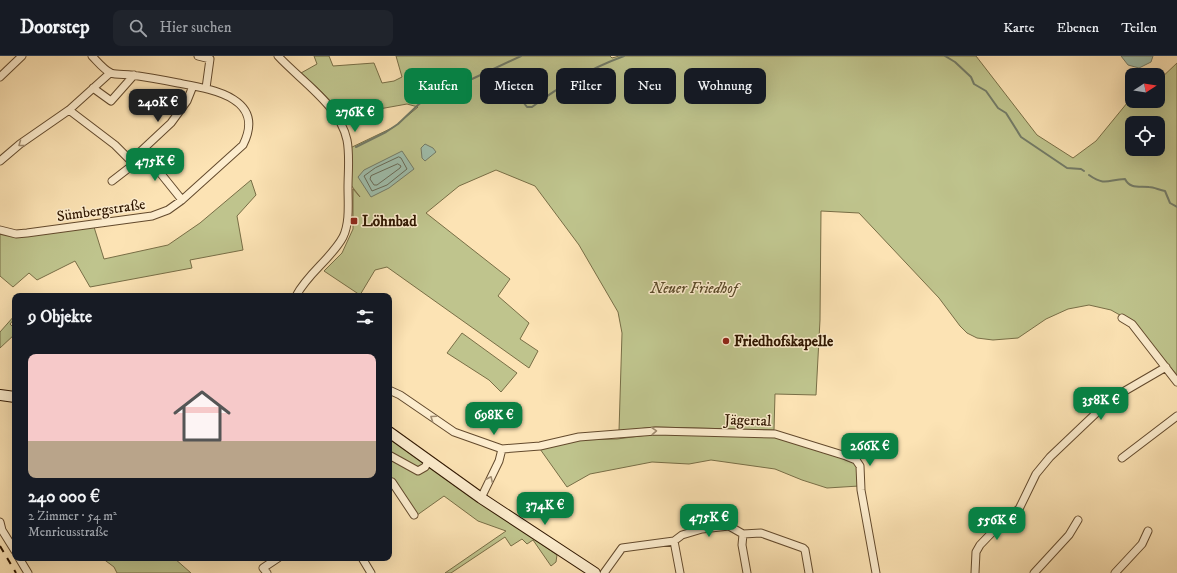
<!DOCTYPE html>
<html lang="de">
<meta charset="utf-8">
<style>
:root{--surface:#171b24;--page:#20242c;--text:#f1f3f6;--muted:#9ea1a6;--line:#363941;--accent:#0b8043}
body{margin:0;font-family:"IM FELL DW Pica",serif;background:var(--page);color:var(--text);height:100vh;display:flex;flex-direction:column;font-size:15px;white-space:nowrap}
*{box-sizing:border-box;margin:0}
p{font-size:13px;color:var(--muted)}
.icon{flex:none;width:22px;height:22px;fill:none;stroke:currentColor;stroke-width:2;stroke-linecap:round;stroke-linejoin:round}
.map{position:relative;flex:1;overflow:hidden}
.details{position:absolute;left:12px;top:237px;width:380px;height:268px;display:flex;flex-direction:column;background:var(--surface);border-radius:8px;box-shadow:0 4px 16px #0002}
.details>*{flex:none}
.guide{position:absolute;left:404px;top:12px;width:380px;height:36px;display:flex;gap:8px}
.needle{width:26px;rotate:78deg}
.controls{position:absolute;left:1125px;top:12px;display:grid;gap:8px}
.controls a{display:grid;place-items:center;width:40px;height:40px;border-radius:8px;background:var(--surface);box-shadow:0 4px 16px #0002;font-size:20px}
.price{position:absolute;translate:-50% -34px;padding:0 9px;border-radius:8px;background:var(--accent);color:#fff;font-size:13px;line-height:26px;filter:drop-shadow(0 1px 2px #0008)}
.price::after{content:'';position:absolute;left:50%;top:24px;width:12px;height:9px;margin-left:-6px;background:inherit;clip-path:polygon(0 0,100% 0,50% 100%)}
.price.selected{background:#222;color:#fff}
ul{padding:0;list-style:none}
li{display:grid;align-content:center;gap:8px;height:212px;padding:0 16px}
li span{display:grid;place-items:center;height:124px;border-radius:8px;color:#555}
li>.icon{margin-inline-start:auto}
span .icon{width:72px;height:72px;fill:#fffc;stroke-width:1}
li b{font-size:17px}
h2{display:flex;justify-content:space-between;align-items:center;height:48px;padding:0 16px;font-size:17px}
.chip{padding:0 14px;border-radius:8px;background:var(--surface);box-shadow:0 4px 16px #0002;font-size:14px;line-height:36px}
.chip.selected{background:var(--accent);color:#fff}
header{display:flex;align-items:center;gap:24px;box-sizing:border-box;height:56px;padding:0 20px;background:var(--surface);border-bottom:1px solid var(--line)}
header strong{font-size:19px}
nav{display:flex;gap:22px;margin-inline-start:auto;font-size:14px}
.search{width:280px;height:36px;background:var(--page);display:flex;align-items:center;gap:10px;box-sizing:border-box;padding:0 14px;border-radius:8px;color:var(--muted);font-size:15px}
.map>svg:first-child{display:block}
.green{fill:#bfc48d;stroke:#786e46;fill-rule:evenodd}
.water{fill:#9fbeac;stroke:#737b67}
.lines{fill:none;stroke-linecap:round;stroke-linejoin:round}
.shore{stroke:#686a56;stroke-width:1}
.stream{stroke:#737b67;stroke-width:2}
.street-casing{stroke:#634a2d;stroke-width:9}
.secondary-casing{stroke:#301700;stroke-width:12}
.street{stroke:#fdedce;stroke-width:7}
.secondary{stroke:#fdedce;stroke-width:10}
.rail{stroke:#301700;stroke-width:2;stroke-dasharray:7 7;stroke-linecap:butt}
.oneway{stroke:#a18d71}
.poi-dot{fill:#8f2418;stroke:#fdedce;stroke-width:1.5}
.labels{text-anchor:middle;stroke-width:3;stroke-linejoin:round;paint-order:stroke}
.street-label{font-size:15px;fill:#301700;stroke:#fdedce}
.poi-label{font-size:15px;font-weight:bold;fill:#301700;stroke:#fdedce;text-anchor:start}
.park-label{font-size:15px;font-style:italic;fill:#5b4b2a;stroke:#fdedce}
</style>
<header>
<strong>Doorstep</strong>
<div class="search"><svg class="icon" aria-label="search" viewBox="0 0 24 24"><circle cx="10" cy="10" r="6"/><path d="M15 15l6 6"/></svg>Hier suchen</div>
<nav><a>Karte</a><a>Ebenen</a><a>Teilen</a></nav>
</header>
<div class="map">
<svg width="1177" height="517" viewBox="0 0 1177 517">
<rect width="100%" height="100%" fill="#fce3b4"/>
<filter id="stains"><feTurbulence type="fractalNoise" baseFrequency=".005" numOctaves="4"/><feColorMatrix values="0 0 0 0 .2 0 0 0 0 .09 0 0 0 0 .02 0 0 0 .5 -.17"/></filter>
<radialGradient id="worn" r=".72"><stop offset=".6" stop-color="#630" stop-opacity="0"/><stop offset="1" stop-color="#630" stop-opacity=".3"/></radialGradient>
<path class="green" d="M314,0H329L333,10L374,7L382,27L394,25L402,21L396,0H610L612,2L619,0H976L1037,79L1073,102L1096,85L1132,41V45H1158V25L1177,7V319L1134,267L1111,254L1089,249L1068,253L1046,263L1018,282L993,284L977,282L967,277L960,270L939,242L859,157L821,155L820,264L816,339L775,338L774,374L655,371L619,375L622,277L618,256L579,189L535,130L496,114L459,130L426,157L510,223L498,240L529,267L520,283L538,295L529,312L387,211L375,214L360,239L324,215L342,197L353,173V133L360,141L348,125V93L394,71L418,51L407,48L346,59L347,63H344C332,44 317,31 301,17L317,8ZM1132,67H1158V93H1132Z
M251,124L256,139L237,160L243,194L190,204L192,212L90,231L75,205L37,224L29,217L13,231L0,220V177L94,171L104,203L168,189L200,167Z
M15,259V262L10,268L15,273V278L0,292V276Z
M462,277L517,317L501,336L489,324L447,297Z
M663,377L776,380L851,405L858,411L859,430L827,432L802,424L775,413L711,404L689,408L652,406L590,418L567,431L540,393L576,384L617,383Z
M389,382L557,499L556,506L551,510L533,484L527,488L522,483L511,490L505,481L451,517H445L506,475L478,465L444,440L413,462L391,430L389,432Z
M102,502H174L191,517H117L114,511Z"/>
<path class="water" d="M1121,0H1153L1151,6L1139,12L1128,9Z
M425,88L433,92L436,96L425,105L422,102L421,92Z
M402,95L414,113L389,132L371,141L358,121L364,114Z"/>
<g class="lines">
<path class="shore" d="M399,101L401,102L407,113L387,129L372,135L364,120L375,112Z
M398,108L401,110L400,112L377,129H374L370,123L371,120Z"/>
<path class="stream" d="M945,0L955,6L971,21L974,28L986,35L998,52L1006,57L1021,81L1067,112L1081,113L1084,115
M497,12L527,51H532C561,29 589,13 624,0
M356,91L386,76L398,68L418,49L443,29L472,23L521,0
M1089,119C1106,131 1109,123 1125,123C1130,133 1139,130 1149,131C1154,131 1159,134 1165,135L1170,147L1177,151"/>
<defs>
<path id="street" d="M198,0L210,3L206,32
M278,0C300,24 340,50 347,84C350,99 348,116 348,132C348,147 350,167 343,181C331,203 308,217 296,240
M0,21L22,0
M93,32L111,45L134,19
M69,54L115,89L134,108
M141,95L149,103L182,144
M0,105L20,88L69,54L110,17
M112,125L134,108L141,95L171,67L187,45L193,30
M0,174L16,178L27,177L152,160L168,154L182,144L243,89C267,41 210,33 178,27C163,24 147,21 132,19C126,18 116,19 111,17C104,14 97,5 92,0
M1122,262L1132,268L1177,326
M389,334L400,339L454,376L502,393L540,390L579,381L656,375L775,378L846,400L856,404L860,410L861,434L876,517
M389,399L418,415L425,411L429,404
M1122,402L1177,360
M389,428L392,426L414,459
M481,442L499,405L502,393
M0,466L2,474L15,495
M743,478L742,489L747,517
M674,485L680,517
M19,502L28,517
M362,502L371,517
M267,517L263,512L278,502
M604,517L622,492L674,485L682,479L702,473L729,470L743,478L761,477L803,492L805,494L809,517
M975,517L976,496L980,489L1005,463L1019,453L1036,418L1050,401L1111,343L1166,311
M1034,517L1069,479L1078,464
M1115,517L1142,488L1148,475"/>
<path id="secondary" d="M0,339L15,341
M389,376L481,442L595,517"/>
</defs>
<use href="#street" class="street-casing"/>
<use href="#secondary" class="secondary-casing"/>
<use href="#street" class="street"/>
<use href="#secondary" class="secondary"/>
<path class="rail" d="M0,490L16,517"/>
</g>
<defs><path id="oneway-chevron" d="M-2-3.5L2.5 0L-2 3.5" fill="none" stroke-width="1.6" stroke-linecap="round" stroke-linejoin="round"/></defs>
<g class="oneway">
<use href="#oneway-chevron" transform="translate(21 88) rotate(143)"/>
<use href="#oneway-chevron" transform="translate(433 362) rotate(-145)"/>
<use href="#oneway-chevron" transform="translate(654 375) rotate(-3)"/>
<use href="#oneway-chevron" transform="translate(490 423) rotate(-64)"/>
</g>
<g class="poi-dot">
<rect x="350" y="161" width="8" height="8" rx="2"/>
<circle cx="726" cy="285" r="4"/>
</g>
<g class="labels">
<g class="street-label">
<text transform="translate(101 154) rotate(-8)" y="5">Sümbergstraße</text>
<text transform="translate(748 364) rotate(2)" y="5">Jägertal</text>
</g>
<g class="poi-label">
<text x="362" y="170">Löhnbad</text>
<text x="734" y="290">Friedhofskapelle</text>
</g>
<g class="park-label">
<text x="694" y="237">Neuer Friedhof</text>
</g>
</g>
<rect width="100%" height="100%" filter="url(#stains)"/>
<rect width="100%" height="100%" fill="url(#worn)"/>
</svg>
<div class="controls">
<a><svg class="needle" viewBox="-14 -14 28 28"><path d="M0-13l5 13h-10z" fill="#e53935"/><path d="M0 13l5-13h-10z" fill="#9ea1a6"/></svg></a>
<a><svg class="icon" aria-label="locate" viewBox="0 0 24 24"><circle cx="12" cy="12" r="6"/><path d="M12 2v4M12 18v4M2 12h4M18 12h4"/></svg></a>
</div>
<b class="price selected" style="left:158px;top:67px">240K €</b>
<b class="price" style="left:355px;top:77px">276K €</b>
<b class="price" style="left:155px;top:126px">475K €</b>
<b class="price" style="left:1101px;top:365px">358K €</b>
<b class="price" style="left:494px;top:380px">698K €</b>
<b class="price" style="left:870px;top:411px">266K €</b>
<b class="price" style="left:545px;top:470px">374K €</b>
<b class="price" style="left:709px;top:482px">475K €</b>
<b class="price" style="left:997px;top:485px">556K €</b>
<div class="guide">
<a class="chip selected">Kaufen</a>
<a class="chip">Mieten</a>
<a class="chip">Filter</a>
<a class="chip">Neu</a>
<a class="chip">Wohnung</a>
</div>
<section class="details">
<h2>9 Objekte<svg class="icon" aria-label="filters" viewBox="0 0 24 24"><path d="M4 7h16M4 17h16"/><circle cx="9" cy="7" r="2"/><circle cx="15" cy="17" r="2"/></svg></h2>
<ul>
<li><span style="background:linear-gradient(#f6c9c9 70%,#b9a48a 0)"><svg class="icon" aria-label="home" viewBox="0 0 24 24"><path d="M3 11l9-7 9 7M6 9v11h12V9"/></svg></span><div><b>240 000 €</b><p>2 Zimmer · 54 m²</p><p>Menricusstraße</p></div></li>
</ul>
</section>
</div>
